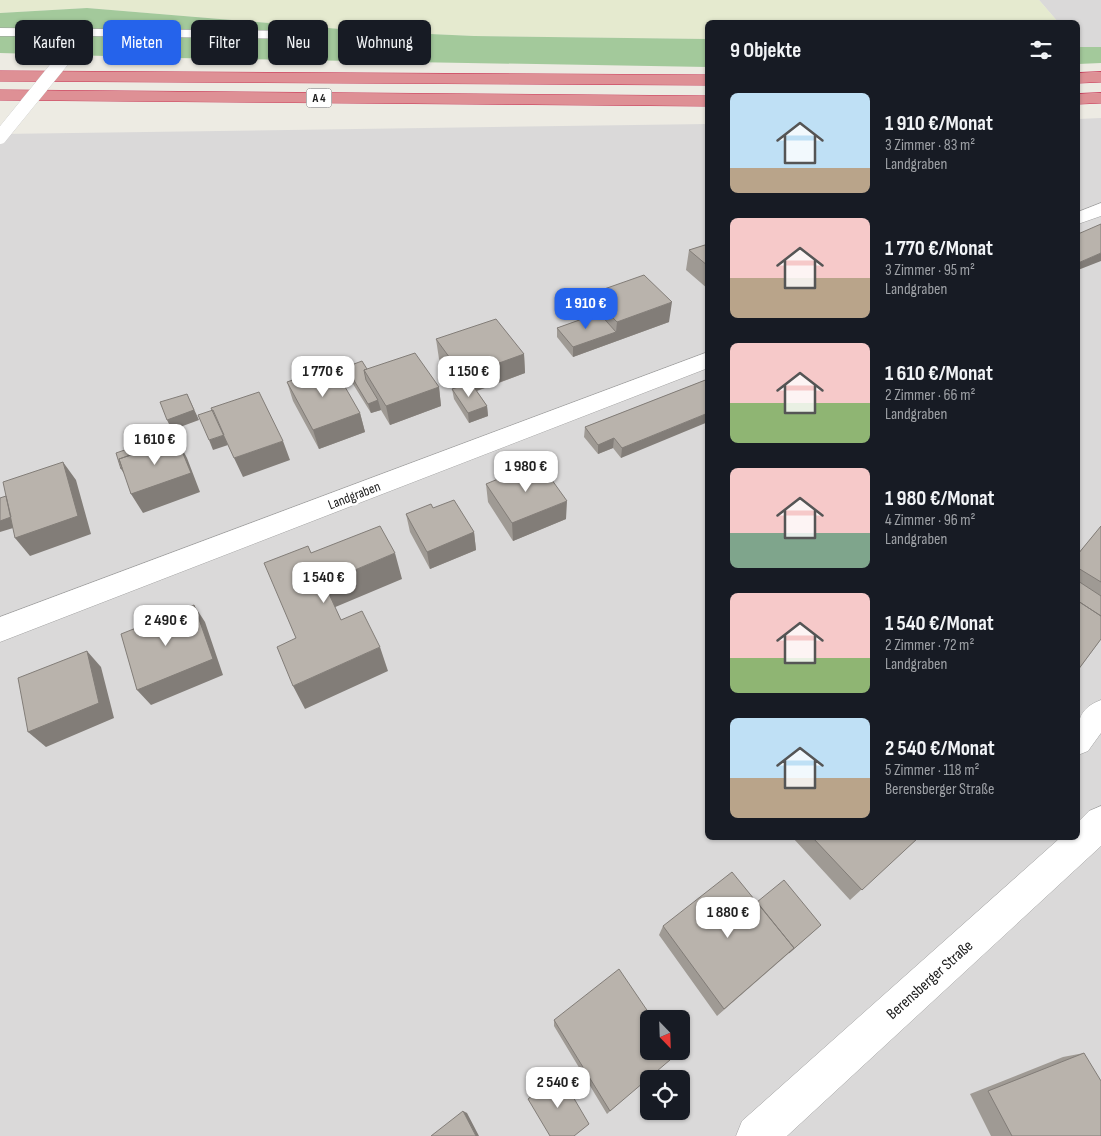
<!DOCTYPE html>
<html lang="de">
<meta charset="utf-8">
<style>
:root{--surface:#171b24;--page:#20242c;--text:#f1f3f6;--muted:#9ea1a6;--accent:#2563eb}
body{margin:0;font-family:"Sofia Sans Condensed",sans-serif;background:var(--page);color:var(--text);height:100vh;display:flex;flex-direction:column;font-size:19px;white-space:nowrap}
*{box-sizing:border-box;margin:0}
p{font-size:16px;color:var(--muted)}
.icon{flex:none;width:28px;height:28px;fill:none;stroke:currentColor;stroke-width:2;stroke-linecap:round;stroke-linejoin:round}
.map{position:relative;flex:1;overflow:hidden}
.details{position:absolute;left:705px;top:20px;width:375px;height:820px;display:flex;flex-direction:column;background:var(--surface);border-radius:8px;box-shadow:0 1px 4px #0004}
.details>*{flex:none}
.banner{position:absolute;left:15px;top:20px;width:475px;height:45px;display:flex;gap:10px}
.needle{width:32px;rotate:157deg}
.fabs{position:absolute;left:640px;top:1010px;display:grid;gap:10px}
.fabs a{display:grid;place-items:center;width:50px;height:50px;border-radius:8px;background:var(--surface);box-shadow:0 1px 4px #0004;font-size:25px}
.price{position:absolute;translate:-50% -42px;padding:0 11px;border-radius:10px;background:#fff;color:#222;font-size:16px;line-height:32px;filter:drop-shadow(0 1px 2px #0008)}
.price::after{content:'';position:absolute;left:50%;top:30px;width:15px;height:11px;margin-left:-8px;background:inherit;clip-path:polygon(0 0,100% 0,50% 100%)}
.price.active{background:var(--accent);color:#fff}
ul{padding:0;list-style:none}
li{display:flex;align-items:center;gap:15px;height:125px;padding:0 25px}
li span{display:grid;place-items:center;flex:none;width:140px;height:100px;border-radius:8px;color:#555}
li>.icon{margin-inline-start:auto}
span .icon{width:60px;height:60px;fill:#fffc;stroke-width:1}
li b{font-size:21px}
h2{display:flex;justify-content:space-between;align-items:center;height:60px;padding:0 25px;font-size:21px}
.tag{padding:0 18px;border-radius:8px;background:var(--surface);box-shadow:0 1px 4px #0004;font-size:18px;line-height:45px}
.tag.active{background:var(--accent);color:#fff}
.map>svg:first-child{display:block}
.residential{fill:#dad9d9;fill-rule:evenodd}
.farmland{fill:#e5eacf}
.forest{fill:#a3c99b}
.lines{fill:none;stroke-linecap:round;stroke-linejoin:round}
.service-casing{stroke:#a0a0a0;stroke-width:1}
.minor-casing{stroke:#a0a0a0;stroke-width:1}
.tertiary-casing{stroke:#a0a0a0;stroke-width:1}
.motorway-casing{stroke:#c83353;stroke-width:1}
.service{fill:#fff;fill-rule:evenodd}
.minor{fill:#fff;fill-rule:evenodd}
.tertiary{fill:#fff;fill-rule:evenodd}
.motorway{fill:#de9095;fill-rule:evenodd}
.service-bridge-casing{stroke:#a0a0a0;stroke-width:14;stroke-linecap:butt}
.service-bridge{stroke:#fff;stroke-width:14}
.wall{fill:#9f9a94}
.shaded-wall{fill:#827d78}
.building{fill:#b9b3ac;stroke:#827d78}
.labels{text-anchor:middle;stroke-width:5;stroke-linejoin:round;paint-order:stroke}
.shield{fill:#fff;stroke:#606060;stroke-width:1}
.shield-label{font-size:12px;font-weight:bold;fill:#1c1c1c}
.street-label{font-size:14px;fill:#1c1c1c;stroke:#fff}
.near-street-label{font-size:16px;fill:#1c1c1c;stroke:#fff}
</style>
<div class="map">
<svg width="1101" height="1136" viewBox="0 0 1101 1136">
<rect width="100%" height="100%" fill="#edebe3"/>
<path class="residential" d="M1039,0H1101V47H1078V22H1058Z
M1101,118V1136H0V134L707,124L708,838H1078V119ZM649,1019H681V1051H649ZM649,1079H681V1111H649Z"/>
<path class="farmland" d="M0,0H1039L1058,22H708L707,39L474,36L364,31L87,8L0,13Z"/>
<path class="forest" d="M87,8L364,31L474,36L707,39L708,67L175,58L0,53V13Z
M1078,47H1101V63L1078,64Z"/>
<g class="lines">
<defs>
<path id="service" d="M0,28L312,31L318,35L312,39L89,36L83,43L79,44L73,40L76,36H0Z
M1101,700V733L1088,751L1078,755C1078,730 1073,710 1101,700Z"/>
<path id="minor" d="M1101,203V216L1078,224V212Z
M708,352V368L0,642V617Z"/>
<path id="tertiary" d="M1101,806V846L787,1136H736L742,1121L1060,838H1078V822L1089,811Z"/>
<path id="motorway" d="M0,71L708,75V85L0,81Z
M1101,72V82L1078,83V73Z
M0,90L708,96V106L0,100Z
M1101,93V103L1078,104V94Z"/>
</defs>
<use href="#service" class="service-casing"/>
<use href="#minor" class="minor-casing"/>
<use href="#tertiary" class="tertiary-casing"/>
<use href="#motorway" class="motorway-casing"/>
<use href="#service" class="service"/>
<use href="#minor" class="minor"/>
<use href="#tertiary" class="tertiary"/>
<use href="#motorway" class="motorway"/>
<defs>
<path id="service-bridge" d="M0,137L79,40"/>
</defs>
<use href="#service-bridge" class="service-bridge-casing"/>
<use href="#service-bridge" class="service-bridge"/>
</g>
<path class="wall" d="M708,244V289L686,270L689,250Z
M590,294L669,322L573,357L557,337V328L591,316L589,314Z
M436,339L524,354L525,373L477,391L487,406L488,416L469,423L454,399L452,389L459,387L439,359Z
M346,367L367,369L439,387L441,406L390,425L381,410L371,413L348,376Z
M708,379L621,458L613,448L598,454L584,437L585,427Z
M287,382L360,413L365,432L319,449L293,401Z
M486,484L566,519L513,541L488,502Z
M433,508L474,532L476,550L430,569L410,532L406,514Z
M1101,526V639L1078,670V554Z
M793,838H918L850,900Z
M757,902L821,925L717,1016L659,935L663,926Z
M554,1020L675,1051L607,1114L554,1026Z
M1084,1053L1101,1136H991L970,1094L1063,1057Z"/>
<path class="shaded-wall" d="M1101,253V261L1078,270V263Z
M672,302L669,322L573,357V347L616,332L617,322Z
M524,354L525,373L465,395L463,376Z
M439,387L441,406L390,425L386,406Z
M187,394L199,420L172,430L167,420Z
M378,400L381,410L371,413L368,404Z
M487,406L488,416L469,423L468,413Z
M360,413L365,432L319,449L313,430Z
M708,413V422L621,458L622,448Z
M224,435L228,445L213,450L209,440Z
M614,438L613,448L598,454V445Z
M177,439L187,458L200,492L143,513L131,494L127,478L121,469Z
M283,441L290,460L243,477L234,458Z
M63,462L76,480L91,534L30,556L15,538Z
M11,494L23,525L0,532V521Z
M567,501L566,519L513,541L512,523Z
M474,532L476,550L430,569L427,552Z
M395,553L402,579L333,608L324,583Z
M194,605L205,622L223,675L151,705L137,690Z
M380,647L388,671L305,709L293,686Z
M87,651L101,667L114,718L46,747L28,732Z
M463,1111L467,1113L479,1136H476Z"/>
<path class="building" d="M1101,224V253L1078,263V234Z
M708,244V266L689,250Z
M644,275L672,302L617,322L590,294Z
M599,313L616,332L573,347L557,328Z
M496,319L524,354L463,376L436,339Z
M415,353L439,387L386,406L364,370Z
M362,361L367,369L364,370L366,380L378,400L368,404L346,367Z
M333,366L360,413L313,430L287,382Z
M708,379V413L622,448L614,438L598,445L585,427Z
M471,383L487,406L468,413L452,389Z
M259,392L283,441L234,458L211,408Z
M187,394L194,410L167,420L160,402Z
M213,410L224,435L209,440L198,415Z
M171,434L175,440L119,459L122,468L121,469L116,453Z
M177,439L191,473L131,494L119,459Z
M63,462L78,516L15,538L3,482Z
M539,462L567,501L512,523L486,484Z
M6,496L11,517L0,521V498Z
M454,500L474,532L427,552L406,514L431,504L433,508Z
M380,526L395,553L324,583L341,620L362,611L380,647L293,686L277,647L296,638L264,563L308,546L311,553Z
M1101,526V582L1078,568V554Z
M1078,581L1101,596V616L1078,601Z
M1078,601L1101,616V639L1078,670Z
M194,605L213,659L137,690L121,634Z
M87,651L99,703L28,732L18,678Z
M813,838H918L862,890Z
M732,872L794,948L724,1009L663,926Z
M784,880L821,925L789,953L794,948L757,902Z
M619,969L653,1019H649V1051H675L677,1054L610,1111L554,1020Z
M1084,1053L1101,1081V1136H1012L988,1091Z
M559,1073L589,1124L574,1136H550L528,1099Z
M463,1111L476,1136H431Z"/>
<g class="labels">
<rect class="shield" x="306.5" y="88.5" width="25" height="19" rx="4"/>
<g class="shield-label">
<text x="319" y="102">A 4</text>
</g>
<g class="street-label">
<text transform="translate(354 495) rotate(-21)" y="5">Landgraben</text>
</g>
<g class="near-street-label">
<text transform="translate(929 979) rotate(-42)" y="6">Berensberger Straße</text>
</g>
</g>
</svg>
<div class="fabs">
<a><svg class="needle" viewBox="-14 -14 28 28"><path d="M0-13l5 13h-10z" fill="#e53935"/><path d="M0 13l5-13h-10z" fill="#9ea1a6"/></svg></a>
<a><svg class="icon" aria-label="locate" viewBox="0 0 24 24"><circle cx="12" cy="12" r="6"/><path d="M12 2v4M12 18v4M2 12h4M18 12h4"/></svg></a>
</div>
<b class="price active" style="left:586px;top:330px">1 910 €</b>
<b class="price" style="left:323px;top:398px">1 770 €</b>
<b class="price" style="left:469px;top:398px">1 150 €</b>
<b class="price" style="left:155px;top:466px">1 610 €</b>
<b class="price" style="left:526px;top:493px">1 980 €</b>
<b class="price" style="left:324px;top:604px">1 540 €</b>
<b class="price" style="left:166px;top:647px">2 490 €</b>
<b class="price" style="left:728px;top:939px">1 880 €</b>
<b class="price" style="left:558px;top:1109px">2 540 €</b>
<div class="banner">
<a class="tag">Kaufen</a>
<a class="tag active">Mieten</a>
<a class="tag">Filter</a>
<a class="tag">Neu</a>
<a class="tag">Wohnung</a>
</div>
<section class="details">
<h2>9 Objekte<svg class="icon" aria-label="filters" viewBox="0 0 24 24"><path d="M4 7h16M4 17h16"/><circle cx="9" cy="7" r="2"/><circle cx="15" cy="17" r="2"/></svg></h2>
<ul>
<li><span style="background:linear-gradient(#bfe0f5 75%,#b9a48a 0)"><svg class="icon" aria-label="home" viewBox="0 0 24 24"><path d="M3 11l9-7 9 7M6 9v11h12V9"/></svg></span><div><b>1 910 €/Monat</b><p>3 Zimmer · 83 m²</p><p>Landgraben</p></div></li>
<li><span style="background:linear-gradient(#f6c9c9 60%,#b9a48a 0)"><svg class="icon" aria-label="home" viewBox="0 0 24 24"><path d="M3 11l9-7 9 7M6 9v11h12V9"/></svg></span><div><b>1 770 €/Monat</b><p>3 Zimmer · 95 m²</p><p>Landgraben</p></div></li>
<li><span style="background:linear-gradient(#f6c9c9 60%,#8fb573 0)"><svg class="icon" aria-label="home" viewBox="0 0 24 24"><path d="M3 11l9-7 9 7M6 9v11h12V9"/></svg></span><div><b>1 610 €/Monat</b><p>2 Zimmer · 66 m²</p><p>Landgraben</p></div></li>
<li><span style="background:linear-gradient(#f6c9c9 65%,#7fa58c 0)"><svg class="icon" aria-label="home" viewBox="0 0 24 24"><path d="M3 11l9-7 9 7M6 9v11h12V9"/></svg></span><div><b>1 980 €/Monat</b><p>4 Zimmer · 96 m²</p><p>Landgraben</p></div></li>
<li><span style="background:linear-gradient(#f6c9c9 65%,#8fb573 0)"><svg class="icon" aria-label="home" viewBox="0 0 24 24"><path d="M3 11l9-7 9 7M6 9v11h12V9"/></svg></span><div><b>1 540 €/Monat</b><p>2 Zimmer · 72 m²</p><p>Landgraben</p></div></li>
<li><span style="background:linear-gradient(#bfe0f5 60%,#b9a48a 0)"><svg class="icon" aria-label="home" viewBox="0 0 24 24"><path d="M3 11l9-7 9 7M6 9v11h12V9"/></svg></span><div><b>2 540 €/Monat</b><p>5 Zimmer · 118 m²</p><p>Berensberger Straße</p></div></li>
</ul>
</section>
</div>
